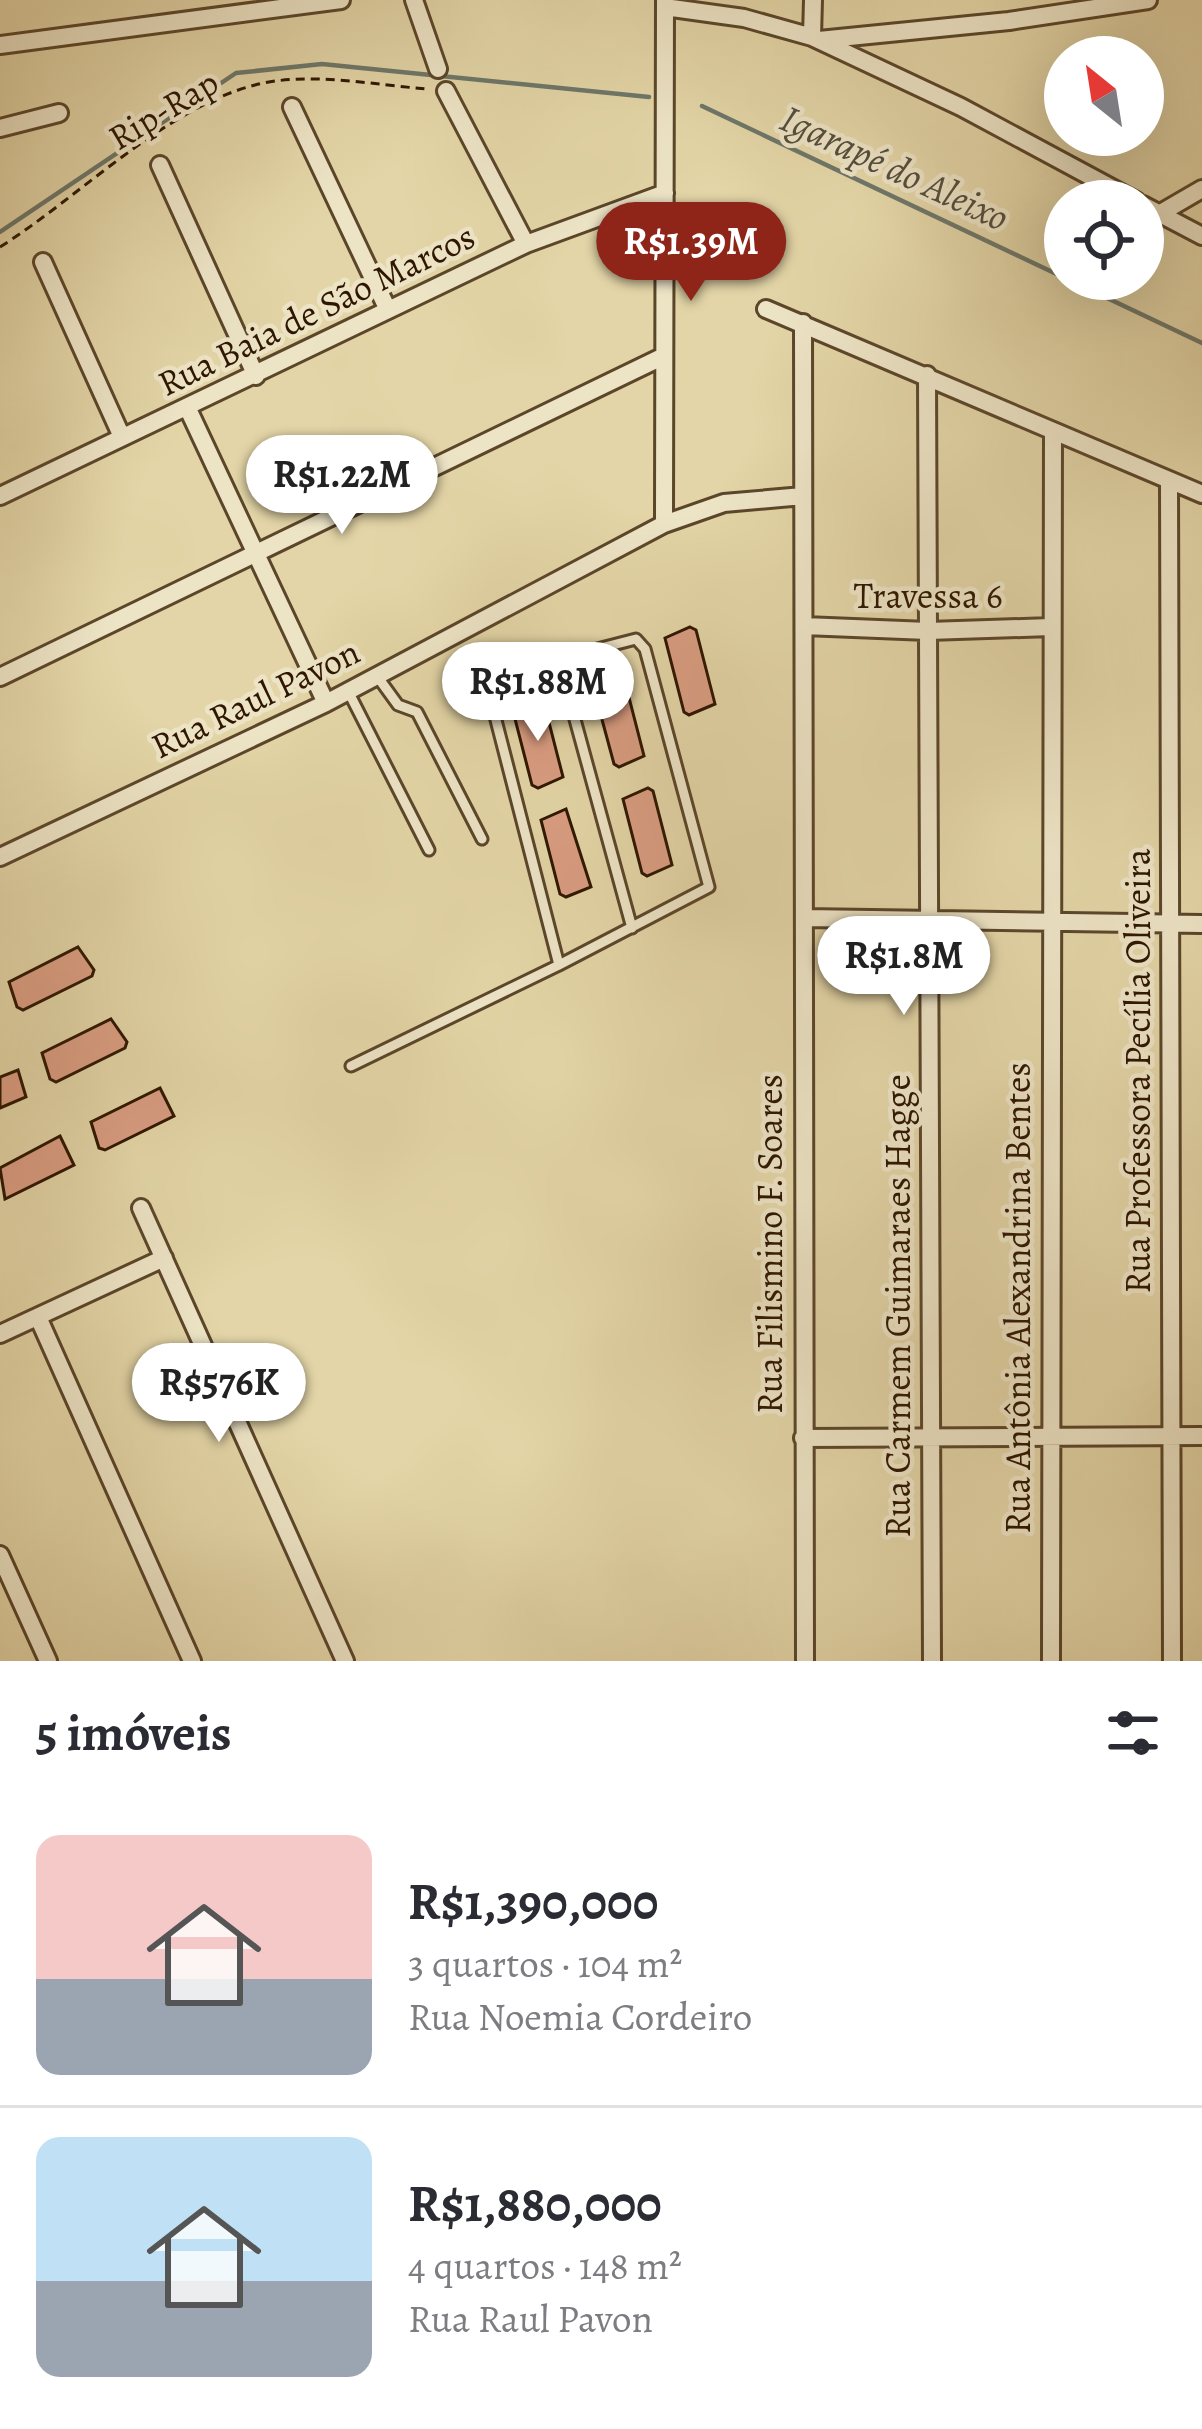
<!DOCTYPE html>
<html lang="pt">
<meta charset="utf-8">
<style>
:root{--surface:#fff;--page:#f2f2f3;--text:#2b2b33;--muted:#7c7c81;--line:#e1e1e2;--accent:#8f2418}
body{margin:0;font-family:Alegreya,serif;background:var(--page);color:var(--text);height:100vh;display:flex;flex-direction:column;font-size:45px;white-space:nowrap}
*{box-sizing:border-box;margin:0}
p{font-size:39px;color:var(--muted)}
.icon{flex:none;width:66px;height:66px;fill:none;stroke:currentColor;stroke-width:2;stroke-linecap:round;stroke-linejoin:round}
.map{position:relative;height:1661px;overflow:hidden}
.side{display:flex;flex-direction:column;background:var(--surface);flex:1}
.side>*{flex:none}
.needle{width:78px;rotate:330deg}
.tools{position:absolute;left:1044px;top:36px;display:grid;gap:24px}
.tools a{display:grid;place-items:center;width:120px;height:120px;border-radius:50%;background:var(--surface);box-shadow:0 12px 48px #0002;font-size:60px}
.price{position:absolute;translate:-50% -102px;padding:0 27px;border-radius:42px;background:#fff;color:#222;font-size:39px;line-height:78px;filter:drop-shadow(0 3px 6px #0008)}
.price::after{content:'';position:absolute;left:50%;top:72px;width:36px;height:27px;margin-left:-18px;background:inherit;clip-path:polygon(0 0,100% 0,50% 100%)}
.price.on{background:var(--accent);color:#fff}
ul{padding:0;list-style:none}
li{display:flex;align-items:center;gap:36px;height:300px;padding:0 36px}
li+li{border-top:3px solid var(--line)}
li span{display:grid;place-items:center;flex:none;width:336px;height:240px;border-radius:24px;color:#555}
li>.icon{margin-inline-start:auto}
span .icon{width:144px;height:144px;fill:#fffc;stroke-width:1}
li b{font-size:51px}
h2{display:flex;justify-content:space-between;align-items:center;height:144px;padding:0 36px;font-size:51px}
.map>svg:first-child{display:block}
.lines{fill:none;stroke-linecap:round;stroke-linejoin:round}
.stream{stroke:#6d776a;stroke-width:4.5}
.building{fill:#da9d82;stroke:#2e1600;stroke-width:3}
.lane-casing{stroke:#5b462a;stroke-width:15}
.street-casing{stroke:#5b462a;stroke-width:22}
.path{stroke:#2e1600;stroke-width:3;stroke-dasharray:9 6;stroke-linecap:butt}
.lane{stroke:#ede4c6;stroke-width:9}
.street{stroke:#ede4c6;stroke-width:16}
.labels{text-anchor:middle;stroke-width:9;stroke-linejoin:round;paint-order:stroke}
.street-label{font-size:36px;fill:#2e1600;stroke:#ede4c6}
.water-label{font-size:39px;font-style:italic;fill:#534e3e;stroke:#ede4c6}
</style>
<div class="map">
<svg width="1202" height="1661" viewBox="0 0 1202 1661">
<rect width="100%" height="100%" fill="#e3d5a7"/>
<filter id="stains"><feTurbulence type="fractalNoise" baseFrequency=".00167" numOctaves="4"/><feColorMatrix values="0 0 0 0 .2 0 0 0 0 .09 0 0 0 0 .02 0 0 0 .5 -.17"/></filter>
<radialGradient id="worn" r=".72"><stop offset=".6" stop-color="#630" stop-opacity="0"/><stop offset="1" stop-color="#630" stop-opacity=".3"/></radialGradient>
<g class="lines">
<path class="stream" d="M702,106L1065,278
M0,232L236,73L322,64L649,97
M1067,279L1202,343"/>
</g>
<path class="building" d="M690,627L696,630L715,704L689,715L684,712L665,638Z
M620,679L625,682L644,756L619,767L614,764L594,690Z
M538,700L544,703L563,777L538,788L532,785L513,711Z
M648,788L653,791L672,865L647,876L642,873L623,799Z
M566,809L591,887L566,897L560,894L541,820Z
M78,947L94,970L92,976L23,1010L17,1007L9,982Z
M111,1019L127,1042L125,1048L56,1082L50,1079L42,1053Z
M18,1070L26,1097L0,1108V1077Z
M160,1088L174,1116L105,1150L99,1148L91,1122Z
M60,1136L74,1165L5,1199L0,1168Z"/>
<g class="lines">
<defs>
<path id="lane" d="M559,661L632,928
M377,676L398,705L417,712L482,839
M348,691L429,850
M351,1066L559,965L488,689L500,674L636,639L645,649L709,887L559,965"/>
<path id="street" d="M414,0L438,69
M665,7L744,18L812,37L961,107L1136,201
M812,37L813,0
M819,40L1009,21L1148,0
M0,45L341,0
M446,91L526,244
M292,107L388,310
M0,128L59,113
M160,165L256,376
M1143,205L1202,236
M1159,214L1202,189
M43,262L122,437
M766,309L1202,494
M803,323L805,1661
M927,375L932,1661
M188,409L326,703
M1169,481L1172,1661
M0,496L526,244L665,193
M664,524L665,0
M804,626L928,631L1051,627
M0,677L664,356
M0,857L326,703L664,524L724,503L803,496
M805,918L1202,924
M141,1208L345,1661
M38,1317L192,1661
M0,1334L164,1258
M803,1438L1202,1436
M0,1555L48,1661
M1051,1661L1053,431"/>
</defs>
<use href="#lane" class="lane-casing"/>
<use href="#street" class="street-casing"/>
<path class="path" d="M0,247C78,198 165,108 255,85C309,71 373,85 428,89"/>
<use href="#lane" class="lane"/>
<use href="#street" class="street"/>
</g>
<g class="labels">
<g class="street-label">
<text transform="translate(163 109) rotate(-31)" y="13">Rip-Rap</text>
<text transform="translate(316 309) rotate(-26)" y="13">Rua Baia de São Marcos</text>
<text x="928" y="608">Travessa 6</text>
<text transform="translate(255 698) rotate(-26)" y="13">Rua Raul Pavon</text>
<text transform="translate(1137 1071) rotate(-90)" y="13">Rua Professora Pecília Oliveira</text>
<text transform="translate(769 1244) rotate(-90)" y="13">Rua Filismino F. Soares</text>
<text transform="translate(1017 1298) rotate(-90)" y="13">Rua Antônia Alexandrina Bentes</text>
<text transform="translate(897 1306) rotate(-90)" y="13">Rua Carmem Guimaraes Hagge</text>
</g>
<g class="water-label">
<text transform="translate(895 167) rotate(25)" y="14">Igarapé do Aleixo</text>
</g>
</g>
<rect width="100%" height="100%" filter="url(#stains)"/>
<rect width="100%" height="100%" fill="url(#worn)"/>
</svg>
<div class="tools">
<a><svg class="needle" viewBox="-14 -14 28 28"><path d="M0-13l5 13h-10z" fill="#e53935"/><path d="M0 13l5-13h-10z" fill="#7c7c81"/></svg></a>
<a><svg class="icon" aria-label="locate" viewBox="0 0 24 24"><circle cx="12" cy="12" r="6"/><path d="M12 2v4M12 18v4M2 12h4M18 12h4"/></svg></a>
</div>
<b class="price on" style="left:691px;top:304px">R$1.39M</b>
<b class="price" style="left:342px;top:537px">R$1.22M</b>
<b class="price" style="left:538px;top:744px">R$1.88M</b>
<b class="price" style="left:904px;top:1018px">R$1.8M</b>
<b class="price" style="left:219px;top:1445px">R$576K</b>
</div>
<section class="side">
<h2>5 imóveis<svg class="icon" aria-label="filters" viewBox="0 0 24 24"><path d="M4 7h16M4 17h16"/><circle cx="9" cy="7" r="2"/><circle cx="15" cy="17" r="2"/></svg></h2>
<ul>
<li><span style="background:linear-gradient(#f6c9c9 60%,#9aa5b1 0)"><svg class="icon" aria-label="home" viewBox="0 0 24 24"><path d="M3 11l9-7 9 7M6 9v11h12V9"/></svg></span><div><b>R$1,390,000</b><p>3 quartos · 104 m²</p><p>Rua Noemia Cordeiro</p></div></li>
<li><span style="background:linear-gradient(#bfe0f5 60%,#9aa5b1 0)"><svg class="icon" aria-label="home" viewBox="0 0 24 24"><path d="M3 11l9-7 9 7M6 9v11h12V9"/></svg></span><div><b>R$1,880,000</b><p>4 quartos · 148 m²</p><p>Rua Raul Pavon</p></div></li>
</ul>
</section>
